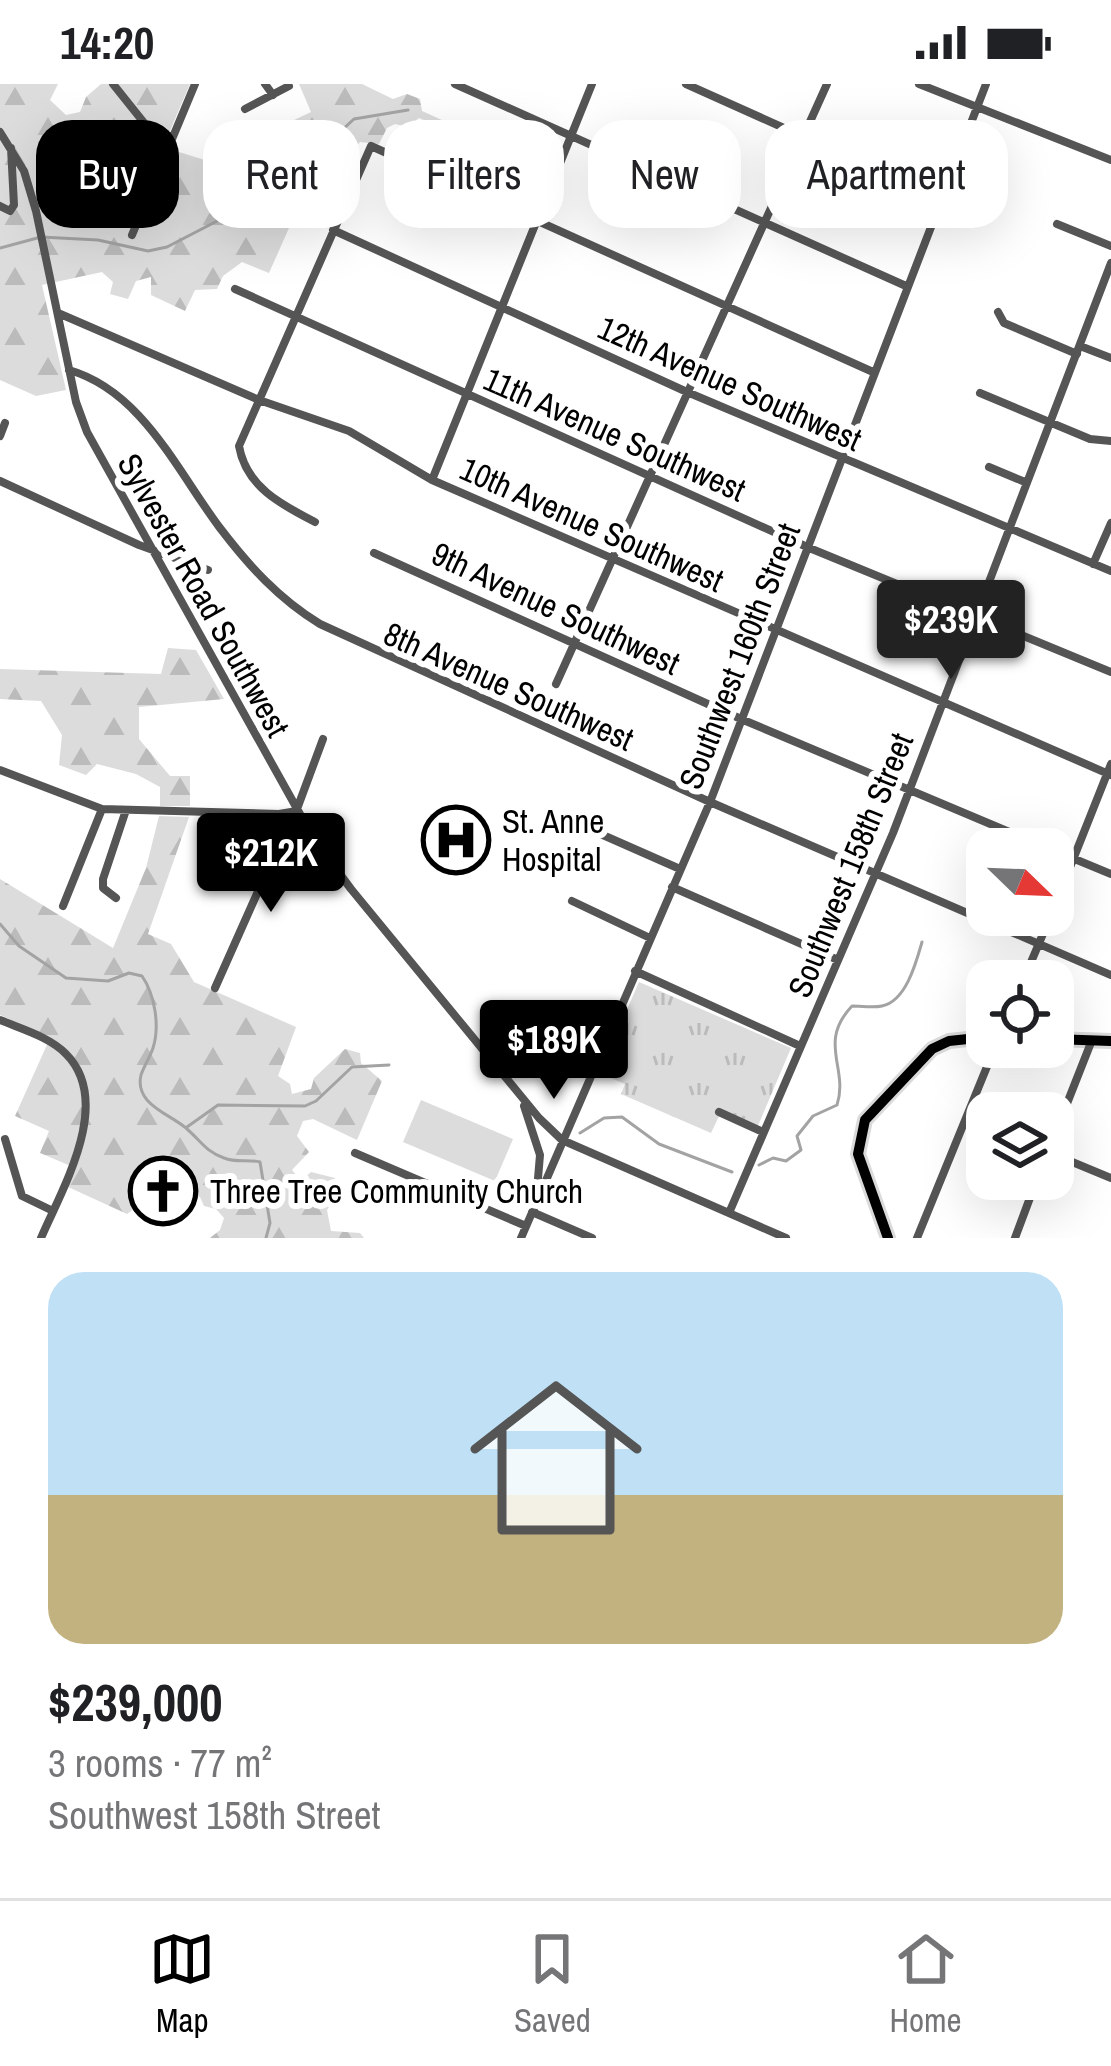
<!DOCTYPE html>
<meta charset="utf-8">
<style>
:root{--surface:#fff;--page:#f6f6f6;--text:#202124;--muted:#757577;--line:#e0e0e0;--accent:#000}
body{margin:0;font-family:"Archivo Narrow",sans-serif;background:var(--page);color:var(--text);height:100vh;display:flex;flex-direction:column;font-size:45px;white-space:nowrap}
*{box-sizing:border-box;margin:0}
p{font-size:39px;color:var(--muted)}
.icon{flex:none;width:66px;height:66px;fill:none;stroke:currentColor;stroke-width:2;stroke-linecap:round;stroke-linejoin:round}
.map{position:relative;height:1154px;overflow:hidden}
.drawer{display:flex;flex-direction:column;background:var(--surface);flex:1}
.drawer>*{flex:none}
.guide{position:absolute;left:36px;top:36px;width:1041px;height:108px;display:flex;gap:24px}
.needle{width:78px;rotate:113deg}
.controls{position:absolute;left:966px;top:744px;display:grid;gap:24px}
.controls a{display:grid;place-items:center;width:108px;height:108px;border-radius:24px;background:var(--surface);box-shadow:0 12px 48px #0002;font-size:60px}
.price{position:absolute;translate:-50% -102px;padding:0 27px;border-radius:12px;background:var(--accent);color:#fff;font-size:39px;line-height:78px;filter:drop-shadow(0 3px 6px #0008)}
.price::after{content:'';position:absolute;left:50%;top:72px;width:36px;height:27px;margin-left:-18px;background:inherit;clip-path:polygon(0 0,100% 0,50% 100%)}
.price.selected{background:#222;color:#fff}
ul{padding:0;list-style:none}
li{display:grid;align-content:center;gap:24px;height:636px;padding:0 48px}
li span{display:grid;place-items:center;height:372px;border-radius:36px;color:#555}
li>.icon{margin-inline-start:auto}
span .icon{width:216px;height:216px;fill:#fffc;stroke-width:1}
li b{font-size:51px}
.chip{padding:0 42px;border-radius:36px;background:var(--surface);box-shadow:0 12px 48px #0002;font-size:42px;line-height:108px}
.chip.selected{background:var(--accent);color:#fff}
.status{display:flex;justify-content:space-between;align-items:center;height:84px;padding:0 60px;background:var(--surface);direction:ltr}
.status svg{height:33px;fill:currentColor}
.menu{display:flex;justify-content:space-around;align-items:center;height:168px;border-top:3px solid var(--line);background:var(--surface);font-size:33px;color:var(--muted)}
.menu a{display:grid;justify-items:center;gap:6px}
.menu .selected{color:var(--accent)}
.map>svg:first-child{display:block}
.grass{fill:#dcdcdc}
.forest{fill:url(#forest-firs)}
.park{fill:url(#park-tufts)}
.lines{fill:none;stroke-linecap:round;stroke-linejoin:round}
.stream{stroke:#a3a3a3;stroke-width:3}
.major-casing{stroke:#dbdbdb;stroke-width:16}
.minor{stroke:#555;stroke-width:8}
.major{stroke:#000;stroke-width:10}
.labels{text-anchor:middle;stroke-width:12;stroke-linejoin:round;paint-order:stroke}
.street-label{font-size:33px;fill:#000;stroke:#fff}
.poi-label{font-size:33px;fill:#000;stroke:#fff;text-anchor:start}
</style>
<div class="status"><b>14:20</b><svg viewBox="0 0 49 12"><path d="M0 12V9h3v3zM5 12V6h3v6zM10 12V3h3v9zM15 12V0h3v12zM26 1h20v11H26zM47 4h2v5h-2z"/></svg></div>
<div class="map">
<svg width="1111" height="1154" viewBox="0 0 1111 1154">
<defs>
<pattern id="forest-firs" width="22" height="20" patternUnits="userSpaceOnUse" patternTransform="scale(3)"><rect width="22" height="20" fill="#dcdcdc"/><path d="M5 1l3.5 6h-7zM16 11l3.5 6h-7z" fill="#bbb"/></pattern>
<pattern id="park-tufts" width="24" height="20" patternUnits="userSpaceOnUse" patternTransform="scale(3)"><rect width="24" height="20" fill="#dcdcdc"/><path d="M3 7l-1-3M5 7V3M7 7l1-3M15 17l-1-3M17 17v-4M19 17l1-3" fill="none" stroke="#bbb"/></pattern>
</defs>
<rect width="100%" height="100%" fill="#fff"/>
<path class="grass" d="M421,1016L513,1055L495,1097L403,1058Z"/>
<path class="forest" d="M0,0H58L50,16L66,31L80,28L86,13L101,0H190L163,63L208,77L311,28L299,0H362L393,15L407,10L420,15L422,27L464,46L475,58L419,34L408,43L395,40L387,44L379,60L360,58L349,70L340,69L321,110L297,126L269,189L242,178L223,192L217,205L195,206L185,227L151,211V193L136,197L128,215L110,210L113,198L102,188L42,201L66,306L36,312L0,296Z
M168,564L196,566L224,615L139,623V655L170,692H190V722H160V703L136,690L97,680L86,691L59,681L62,651L41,617L0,615V585L161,590Z
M159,732L189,733L148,850L171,860L194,898L296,943L278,992L290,1000L292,1010L311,1005L314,994L345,965L360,969L361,979L382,997L357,1056L313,1035L303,1037L297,1052L309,1068L292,1086L301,1097L311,1088L335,1094L337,1112L327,1126L331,1147L360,1149L364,1154H210L220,1146L224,1134L216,1125L204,1122L200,1113L183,1108L172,1118L162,1115L157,1107L127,1130L66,1102L73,1083L40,1069L49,1047L15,1032L50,954L0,931V795L113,864L146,784Z"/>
<path class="park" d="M639,898L791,964L757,1044L721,1028L711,1049L621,1010L625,1000L599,989Z"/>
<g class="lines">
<path class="stream" d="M0,164L41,153L98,156L148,167L167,163L221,135L255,105L303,82L354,35L408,26
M0,840L19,862L66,894L108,897L129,889L142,892C155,911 160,942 153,964C150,973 144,982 141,991C134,1021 171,1030 187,1045C200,1056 206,1068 224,1074C237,1079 247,1075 260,1078L270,1139L266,1154
M187,1043L218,1021L305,1022L316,1017L352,983L389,981
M580,1049L604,1034L622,1033L659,1060L732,1088
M759,1081L773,1074L786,1077L801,1066L797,1052L813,1032L837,1021C849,984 817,959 852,922C862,922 873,924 882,922C906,917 916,879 922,858"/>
<defs>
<path id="major" d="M1053,955L1111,957
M888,1154L858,1070L865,1036L932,965L949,957L987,953"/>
</defs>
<use href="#major" class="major-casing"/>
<path class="minor" d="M113,0L153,50L164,56L173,51
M265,0L273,11
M455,0L906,202
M686,0L940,114
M919,0L1111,76
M245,25L289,2
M0,48L24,87L36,127L76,318L87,348L315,757L351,805L539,1034L562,1056L786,1154
M0,122L10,127L14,121L11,64
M1057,140L1111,162
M333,146L687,308L1111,487
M132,151L195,0
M235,205L807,463L1111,588
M998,228L1004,239L1077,270
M58,229L259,316L349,347L432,396L1111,691
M1080,262L1111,274
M69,286C142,307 177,387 220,444C249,482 279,515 320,540L710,718L1111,891
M980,309L1090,355L1111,357
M0,352L5,339
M989,383L1025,398
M432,396L592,0
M0,397L139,461L208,486
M315,438C282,421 246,403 239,362L371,62L873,288
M374,469L741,635L1050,765
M1093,480L1111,439
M556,600L827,0
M0,686L102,725L279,730L297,727
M297,725L323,655
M596,748L680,785
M1053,766L1111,790
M672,803L838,876
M116,814L103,804V795L126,726
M572,817L650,854
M63,822L102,725
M1053,826L1111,680
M635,887L800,962
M1023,897L1051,831
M215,904L284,749L304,738
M0,936C21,945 50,953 66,970C114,1018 62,1105 41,1154
M524,1022L540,1071L537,1106
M719,1028L763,1048
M967,1033L987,1041
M5,1055L22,1112L53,1127
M1053,1055L1092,956
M355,1069L526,1142
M1053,1070L1111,1094
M532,1128L592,1154
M729,1129L893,749L1111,179
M521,1154L710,718L986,0
M917,1154L995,963
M1015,1154L1037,1095"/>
<use href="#major" class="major"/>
</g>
<defs>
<symbol id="hospital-ring" viewBox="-11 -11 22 22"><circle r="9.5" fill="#fff" stroke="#000" stroke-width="1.5"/><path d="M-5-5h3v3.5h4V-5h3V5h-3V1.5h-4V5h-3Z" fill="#000"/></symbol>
<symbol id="church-ring" viewBox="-11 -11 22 22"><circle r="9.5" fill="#fff" stroke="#000" stroke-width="1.5"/><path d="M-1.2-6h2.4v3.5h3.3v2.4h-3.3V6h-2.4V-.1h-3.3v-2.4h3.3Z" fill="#000"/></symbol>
</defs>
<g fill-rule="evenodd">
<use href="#hospital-ring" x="418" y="718" width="76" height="76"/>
<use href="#church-ring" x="125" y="1069" width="76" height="76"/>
</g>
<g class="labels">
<g class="street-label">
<text transform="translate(730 299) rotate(24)" y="12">12th Avenue Southwest</text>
<text transform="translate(615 350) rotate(24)" y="12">11th Avenue Southwest</text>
<text transform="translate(592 440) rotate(24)" y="12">10th Avenue Southwest</text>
<text transform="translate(204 511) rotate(61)" y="12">Sylvester Road Southwest</text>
<text transform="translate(556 524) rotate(25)" y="12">9th Avenue Southwest</text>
<text transform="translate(739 572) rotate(-69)" y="12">Southwest 160th Street</text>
<text transform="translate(509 602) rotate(24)" y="12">8th Avenue Southwest</text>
<text transform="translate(850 781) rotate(-68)" y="12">Southwest 158th Street</text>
</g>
<g class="poi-label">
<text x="502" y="749">St. Anne<tspan x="502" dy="38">Hospital</tspan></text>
<text x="210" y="1119">Three Tree Community Church</text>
</g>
</g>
</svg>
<div class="controls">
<a><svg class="needle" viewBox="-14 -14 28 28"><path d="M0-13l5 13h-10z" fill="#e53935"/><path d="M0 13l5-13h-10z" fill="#757577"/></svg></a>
<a><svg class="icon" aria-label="locate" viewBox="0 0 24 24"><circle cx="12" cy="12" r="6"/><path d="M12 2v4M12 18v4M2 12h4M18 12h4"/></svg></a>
<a><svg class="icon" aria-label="layers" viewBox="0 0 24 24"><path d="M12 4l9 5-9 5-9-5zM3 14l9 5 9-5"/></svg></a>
</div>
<b class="price selected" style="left:951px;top:598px">$239K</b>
<b class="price" style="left:271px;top:831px">$212K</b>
<b class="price" style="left:554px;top:1018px">$189K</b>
<div class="guide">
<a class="chip selected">Buy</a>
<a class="chip">Rent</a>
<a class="chip">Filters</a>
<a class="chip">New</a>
<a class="chip">Apartment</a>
</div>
</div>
<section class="drawer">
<ul>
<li><span style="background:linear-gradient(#bfe0f5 60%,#c2b280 0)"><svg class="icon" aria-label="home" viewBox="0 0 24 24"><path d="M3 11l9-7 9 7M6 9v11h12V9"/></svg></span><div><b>$239,000</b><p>3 rooms · 77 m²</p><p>Southwest 158th Street</p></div></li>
</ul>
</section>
<nav class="menu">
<a class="selected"><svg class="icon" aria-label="map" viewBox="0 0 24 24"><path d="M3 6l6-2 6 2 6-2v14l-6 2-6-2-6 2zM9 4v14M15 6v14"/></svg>Map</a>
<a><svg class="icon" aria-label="saved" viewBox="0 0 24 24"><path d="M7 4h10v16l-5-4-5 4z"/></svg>Saved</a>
<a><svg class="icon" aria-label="home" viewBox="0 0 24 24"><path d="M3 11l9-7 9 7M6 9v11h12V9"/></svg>Home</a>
</nav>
